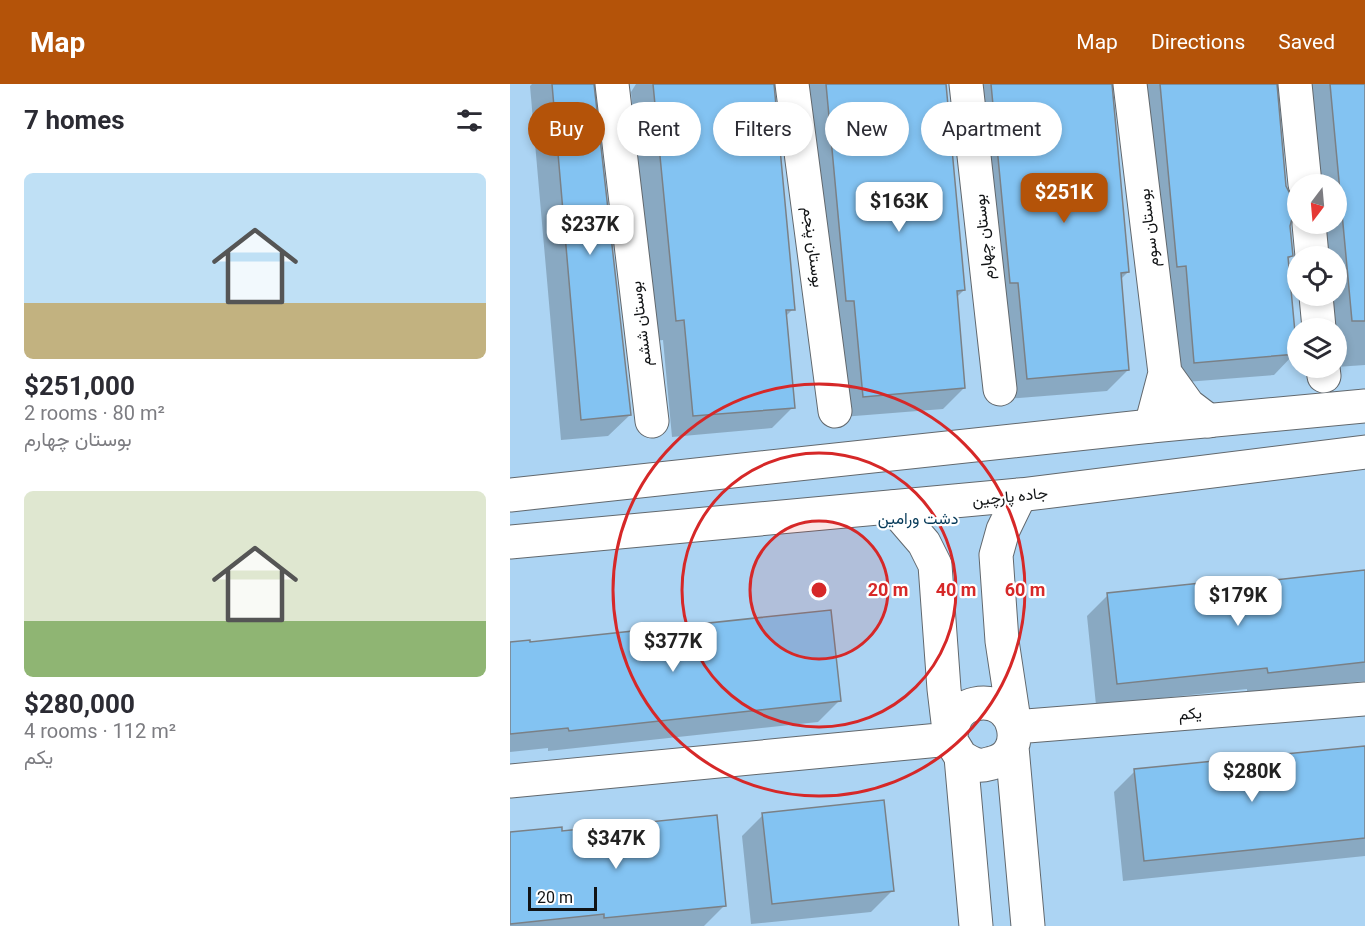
<!DOCTYPE html>
<meta charset="utf-8">
<style>
:root{--surface:#fff;--page:#f2f2f3;--text:#2b2b33;--muted:#7c7c81;--accent:#b45309}
body{margin:0;font-family:Roboto,Vazirmatn,sans-serif;background:var(--page);color:var(--text);height:100vh;display:flex;flex-direction:column;font-size:22px;white-space:nowrap}
*{box-sizing:border-box;margin:0}
p{font-size:20px;color:var(--muted)}
.icon{flex:none;width:33px;height:33px;fill:none;stroke:currentColor;stroke-width:2;stroke-linecap:round;stroke-linejoin:round}
.map{position:relative;flex:1;overflow:hidden}
.panel{display:flex;flex-direction:column;background:var(--surface);width:510px}
.panel>*{flex:none}
.banner{position:absolute;left:18px;top:18px;width:570px;height:54px;display:flex;gap:12px}
.needle{width:39px;rotate:196deg}
.fabs{position:absolute;left:777px;top:90px;display:grid;gap:12px}
.fabs a{display:grid;place-items:center;width:60px;height:60px;border-radius:50%;background:var(--surface);box-shadow:0 3px 9px #0003;font-size:30px}
.scale{position:absolute;left:18px;bottom:15px;width:69px;box-sizing:border-box;padding-left:6px;border:3px solid #111315;border-top:0;font-size:16px;line-height:21px;white-space:nowrap;color:#111315;-webkit-text-stroke:4px #fff;paint-order:stroke}
.price{position:absolute;translate:-50% -51px;padding:0 14px;border-radius:12px;background:#fff;color:#222;font-size:20px;line-height:39px;filter:drop-shadow(0 2px 3px #0008)}
.price::after{content:'';position:absolute;left:50%;top:36px;width:18px;height:14px;margin-left:-9px;background:inherit;clip-path:polygon(0 0,100% 0,50% 100%)}
.price.selected{background:var(--accent);color:#fff}
ul{padding:0;list-style:none}
li{display:grid;align-content:center;gap:12px;height:318px;padding:0 24px}
li span{display:grid;place-items:center;height:186px;border-radius:9px;color:#555}
li>.icon{margin-inline-start:auto}
span .icon{width:108px;height:108px;fill:#fffc;stroke-width:1}
li b{font-size:26px}
h2{display:flex;justify-content:space-between;align-items:center;height:72px;padding:0 24px;font-size:26px}
.pill{padding:0 21px;border-radius:27px;background:var(--surface);box-shadow:0 3px 9px #0003;font-size:21px;line-height:54px}
.pill.selected{background:var(--accent);color:#fff}
header{display:flex;align-items:center;gap:36px;box-sizing:border-box;height:84px;padding:0 30px;background:var(--accent);color:#fff}
header strong{font-size:28px}
nav{display:flex;gap:33px;margin-inline-start:auto;font-size:21px}
main{display:flex;flex:1;min-height:0}
.map>svg:first-child{display:block}
.green{fill:#acd4f3;fill-rule:evenodd}
.shadow{fill:#0003}
.building{fill:#83c3f2;stroke:#7a8086;stroke-width:1.5}
.lines{fill:none;stroke-linecap:round;stroke-linejoin:round}
.minor-casing{stroke:#62686d;stroke-width:35}
.major-casing{stroke:#62686d;stroke-width:35}
.minor{stroke:#fff;stroke-width:33}
.major{stroke:#fff;stroke-width:33}
.ring{fill:none;stroke:#d62828;stroke-width:3}
.labels{text-anchor:middle;stroke-width:4.5;stroke-linejoin:round;paint-order:stroke}
.street-label{font-size:16px;fill:#111315;stroke:#fff}
.park-label{font-size:16px;fill:#043857;stroke:#fff}
.centre{fill:#d62828;stroke:#fff;stroke-width:3}
.ring-label{font-size:18px;text-anchor:middle;font-weight:bold;fill:#d62828;stroke:#fff;stroke-width:4.5;stroke-linejoin:round;paint-order:stroke}
</style>
<header>
<strong>Map</strong>
<nav><a>Map</a><a>Directions</a><a>Saved</a></nav>
</header>
<main>
<section class="panel">
<h2>7 homes<svg class="icon" aria-label="filters" viewBox="0 0 24 24"><path d="M4 7h16M4 17h16"/><circle cx="9" cy="7" r="2"/><circle cx="15" cy="17" r="2"/></svg></h2>
<ul>
<li><span style="background:linear-gradient(#bfe0f5 70%,#c2b280 0)"><svg class="icon" aria-label="home" viewBox="0 0 24 24"><path d="M3 11l9-7 9 7M6 9v11h12V9"/></svg></span><div><b>$251,000</b><p>2 rooms · 80 m²</p><p>بوستان چهارم</p></div></li>
<li><span style="background:linear-gradient(#dfe7d0 70%,#8fb573 0)"><svg class="icon" aria-label="home" viewBox="0 0 24 24"><path d="M3 11l9-7 9 7M6 9v11h12V9"/></svg></span><div><b>$280,000</b><p>4 rooms · 112 m²</p><p>یکم</p></div></li>
</ul>
</section>
<div class="map">
<svg width="855" height="842" viewBox="0 0 855 842">
<rect width="100%" height="100%" fill="#e2e9ef"/>
<path class="green" d="M0,0H855V842H0ZM788,100H826V140H788ZM788,172H826V212H788ZM788,244H826V284H788Z"/>
<path class="shadow" d="M22,0H82L120,331L98,352L51,356L20,2Z
M126,0H263L283,225L275,233L283,323L262,344L162,353L153,256L145,257L121,8Z
M293,0H435L454,206L446,214L454,304L433,325L332,333Z
M459,0H601L618,188L610,196L618,286L597,307L496,315Z
M627,0H765L782,172L777,176L785,269L764,291L663,299Z
M797,0H855V281L826,283V244H820L817,212H826V172H813L810,140H826V100H806Z
M855,488V597L737,609V605L586,621L577,532L598,511L718,502Z
M0,559L19,560L329,617L308,638L38,667V664L0,668Z
M855,663V772L613,797L604,708L625,687Z
M253,731L382,807L361,828L241,840L232,752Z
M51,748L215,821L194,842H0V750Z"/>
<path class="building" d="M42,0H84L121,331L71,336Z
M143,0H264L285,226H276L285,324L183,332L174,236L166,237Z
M316,0H436L455,206L447,207L455,304L353,313L344,217H336Z
M481,0H602L619,188L611,189L619,286L517,295L508,199H500Z
M650,0H767L776,102L781,112L783,131L780,142L783,172L778,173L787,270L684,279L676,182L667,183Z
M820,0H855V237H842Z
M855,486V578L758,589L757,584L607,600L597,509L719,496V501Z
M321,526L331,617L59,647L58,644L0,650V558L20,556V558Z
M855,662V754L634,777L624,685Z
M374,716L384,807L262,820L252,729Z
M207,731L216,822L94,834V830L0,840V748L52,743V747Z"/>
<g class="lines">
<defs>
<path id="minor" d="M102,0L142,337
M282,0L325,327
M456,0L490,305
M620,0L655,289L641,342
M785,0L795,100
M799,140L802,172
M806,212L809,244
M813,284L814,292
M655,289L678,321L699,337
M510,411L493,446L486,471L492,557L505,643L855,615
M502,663L518,842
M451,673C456,676 463,680 468,681C472,682 478,680 482,679C519,671 507,611 465,620C446,624 443,639 440,655L451,673L466,842
M0,697L440,655L434,605L425,481L414,459L383,423"/>
<path id="major" d="M0,411L641,342L855,322
M0,458L510,411L855,368"/>
</defs>
<use href="#minor" class="minor-casing"/>
<use href="#major" class="major-casing"/>
<use href="#minor" class="minor"/>
<use href="#major" class="major"/>
</g>
<circle cx="309" cy="506" r="69" fill="#d62828" fill-opacity=".12"/>
<g class="ring">
<circle cx="309" cy="506" r="69"/>
<circle cx="309" cy="506" r="137"/>
<circle cx="309" cy="506" r="206"/>
</g>
<g class="labels">
<g class="street-label">
<text transform="translate(638 144) rotate(-97)" y="6">بوستان سوم</text>
<text transform="translate(473 153) rotate(-96)" y="6">بوستان چهارم</text>
<text transform="translate(304 163) rotate(83)" y="6">بوستان پنجم</text>
<text transform="translate(130 240) rotate(-97)" y="6">بوستان ششم</text>
<text transform="translate(500 412) rotate(-6)" y="6">جاده پارچین</text>
<text transform="translate(680 629) rotate(-5)" y="6">یکم</text>
</g>
<g class="park-label">
<text x="408" y="440">دشت ورامین</text>
</g>
</g>
<circle cx="309" cy="506" r="9" class="centre"/>
<g class="ring-label">
<text x="378" y="512">20 m</text>
<text x="446" y="512">40 m</text>
<text x="515" y="512">60 m</text>
</g>
</svg>
<div class="fabs">
<a><svg class="needle" viewBox="-14 -14 28 28"><path d="M0-13l5 13h-10z" fill="#e53935"/><path d="M0 13l5-13h-10z" fill="#7c7c81"/></svg></a>
<a><svg class="icon" aria-label="locate" viewBox="0 0 24 24"><circle cx="12" cy="12" r="6"/><path d="M12 2v4M12 18v4M2 12h4M18 12h4"/></svg></a>
<a><svg class="icon" aria-label="layers" viewBox="0 0 24 24"><path d="M12 4l9 5-9 5-9-5zM3 14l9 5 9-5"/></svg></a>
</div>
<div class="scale">20 m</div>
<b class="price selected" style="left:554px;top:140px">$251K</b>
<b class="price" style="left:389px;top:149px">$163K</b>
<b class="price" style="left:80px;top:172px">$237K</b>
<b class="price" style="left:728px;top:543px">$179K</b>
<b class="price" style="left:163px;top:589px">$377K</b>
<b class="price" style="left:742px;top:719px">$280K</b>
<b class="price" style="left:106px;top:786px">$347K</b>
<div class="banner">
<a class="pill selected">Buy</a>
<a class="pill">Rent</a>
<a class="pill">Filters</a>
<a class="pill">New</a>
<a class="pill">Apartment</a>
</div>
</div>
</main>
